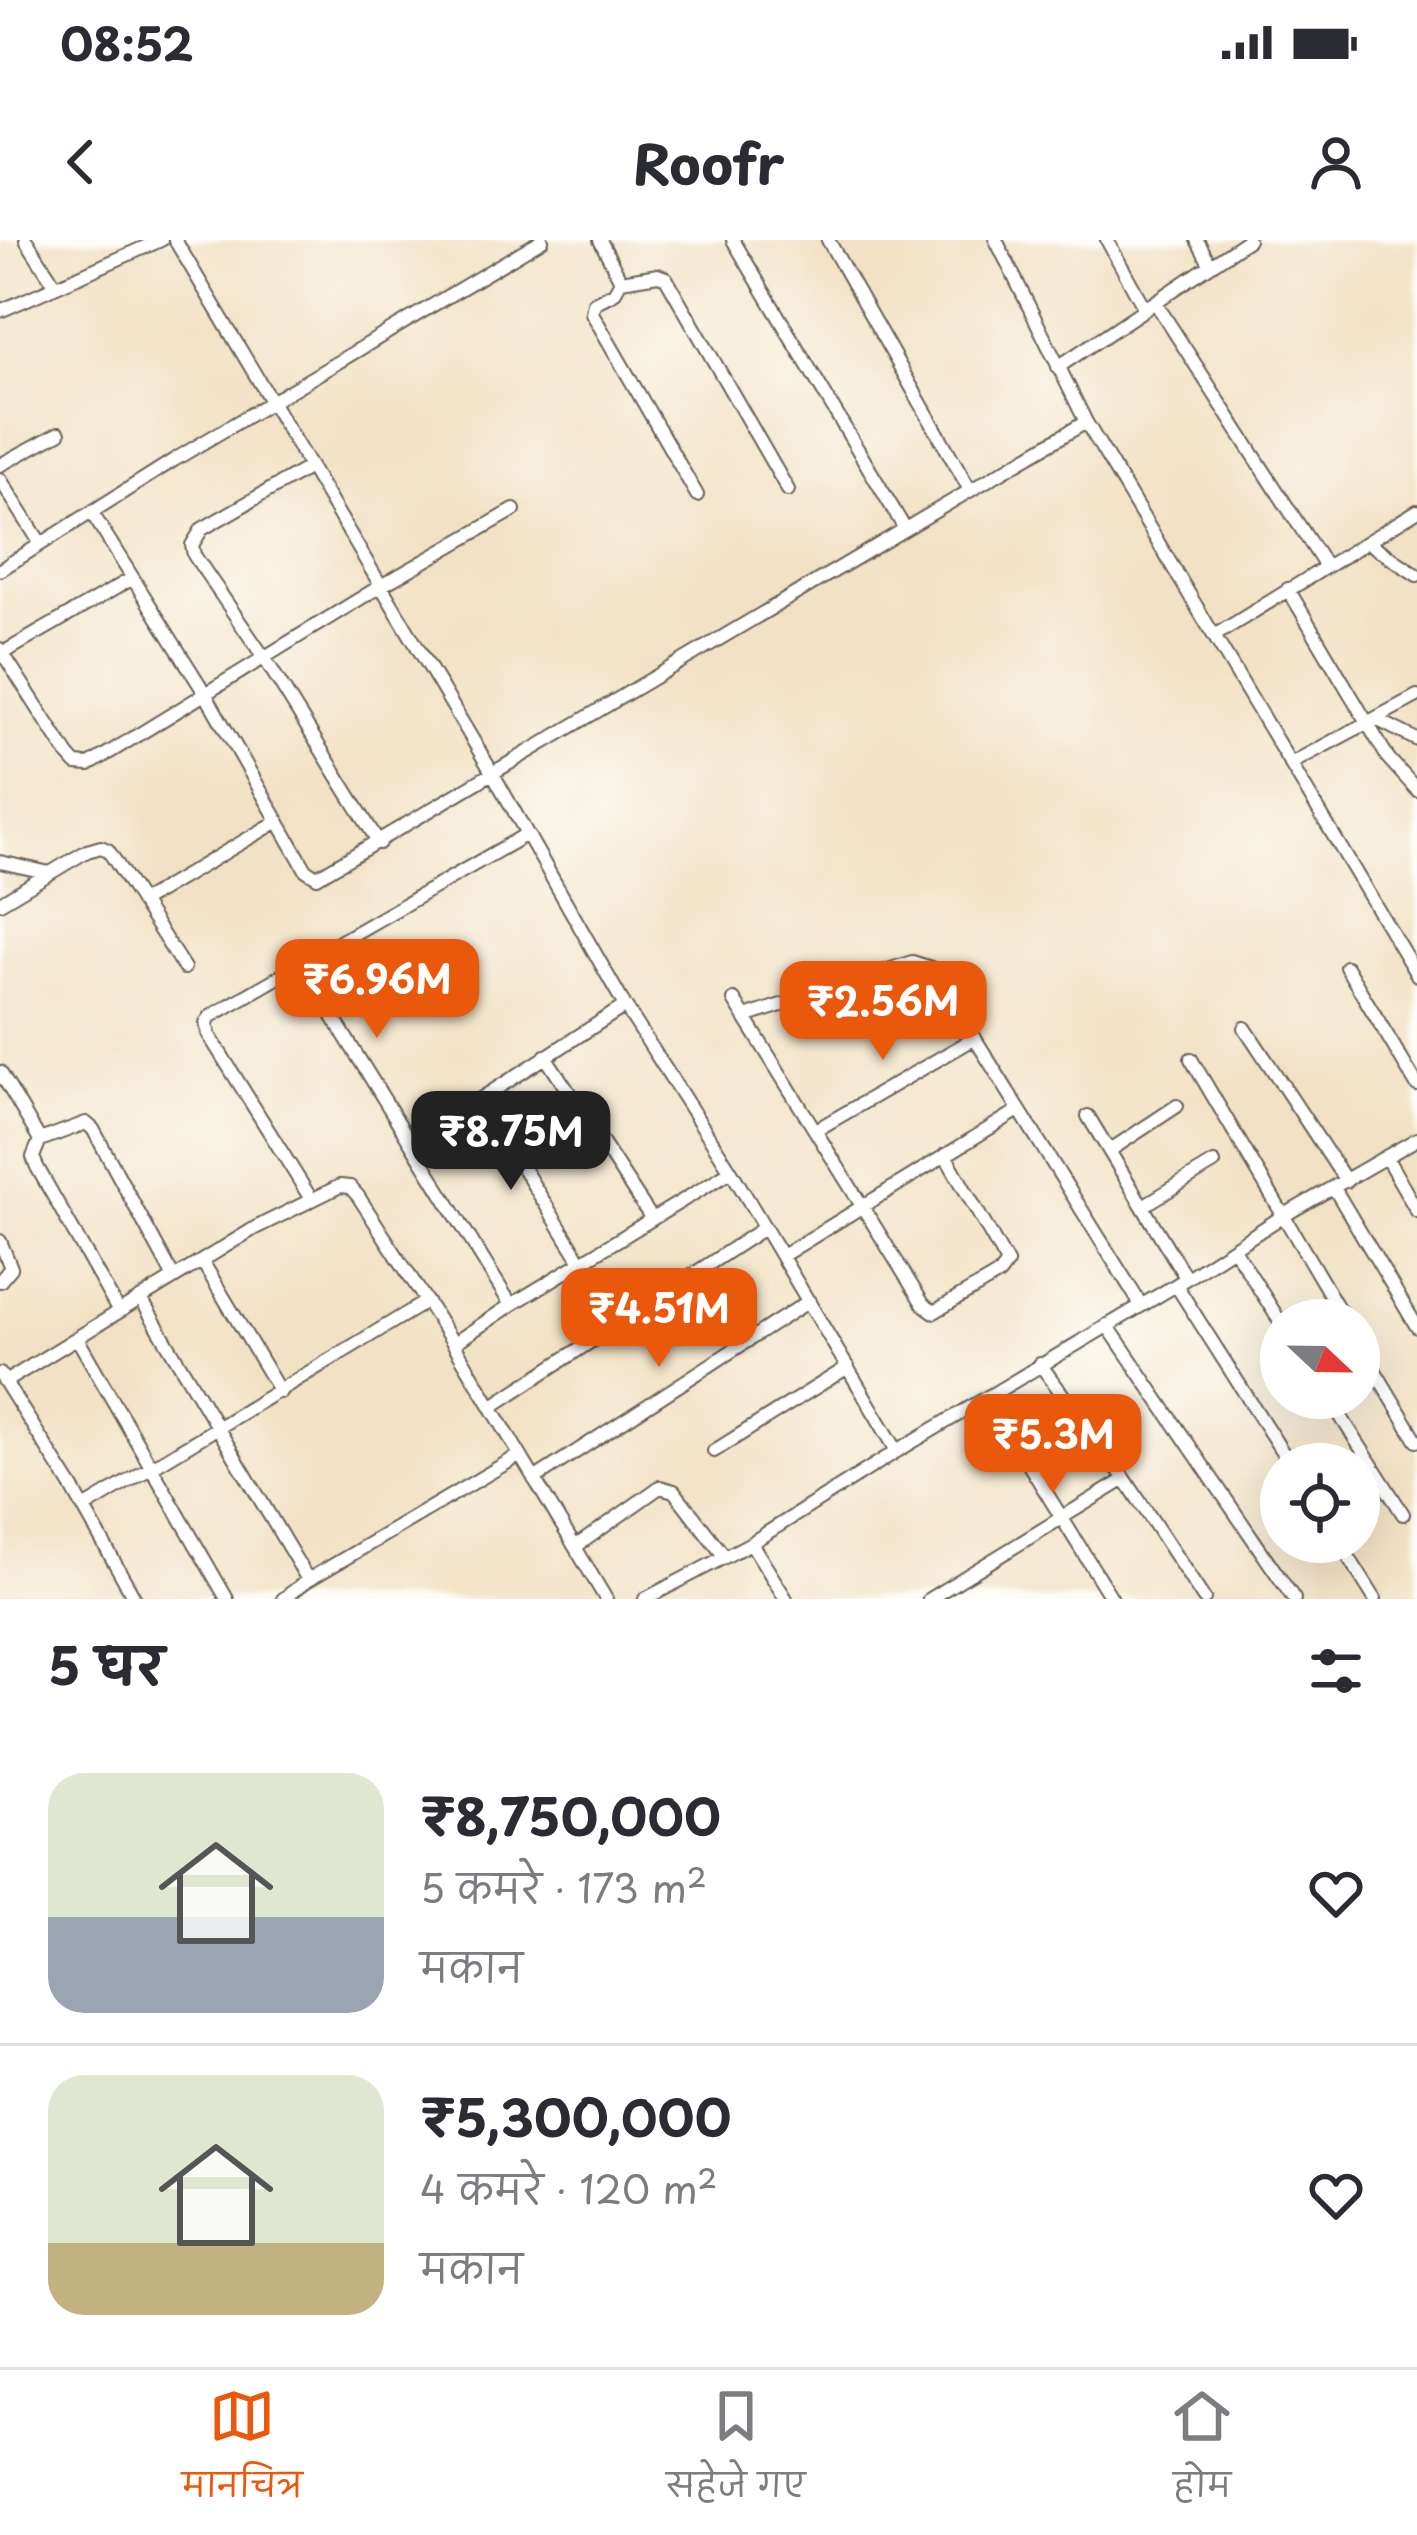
<!DOCTYPE html>
<html lang="hi">
<meta charset="utf-8">
<style>
:root{--surface:#fff;--page:#f7f7f7;--text:#2b2b33;--muted:#7c7c81;--line:#e1e1e2;--accent:#ea580c}
body{margin:0;font-family:"Playpen Sans","Playpen Sans Deva",sans-serif;background:var(--page);color:var(--text);height:100vh;display:flex;flex-direction:column;font-size:45px;white-space:nowrap}
*{box-sizing:border-box;margin:0}
p{font-size:39px;color:var(--muted)}
.icon{flex:none;width:66px;height:66px;fill:none;stroke:currentColor;stroke-width:2;stroke-linecap:round;stroke-linejoin:round}
.map{position:relative;height:1359px;overflow:hidden}
.panel{display:flex;flex-direction:column;background:var(--surface);flex:1}
.panel>*{flex:none}
.needle{width:78px;rotate:112deg}
.buttons{position:absolute;left:1260px;top:1059px;display:grid;gap:24px}
.buttons a{display:grid;place-items:center;width:120px;height:120px;border-radius:50%;background:var(--surface);box-shadow:0 12px 48px #0002;font-size:60px}
.price{position:absolute;translate:-50% -102px;padding:0 27px;border-radius:24px;background:var(--accent);color:#fff;font-size:39px;line-height:78px;filter:drop-shadow(0 3px 6px #0008)}
.price::after{content:'';position:absolute;left:50%;top:72px;width:36px;height:27px;margin-left:-18px;background:inherit;clip-path:polygon(0 0,100% 0,50% 100%)}
.price.selected{background:#222;color:#fff}
ul{padding:0;list-style:none}
li{display:flex;align-items:center;gap:36px;height:300px;padding:0 48px}
li+li{border-top:3px solid var(--line)}
li span{display:grid;place-items:center;flex:none;width:336px;height:240px;border-radius:36px;color:#555}
li>.icon{margin-inline-start:auto}
span .icon{width:144px;height:144px;fill:#fffc;stroke-width:1}
li b{font-size:51px}
h2{display:flex;justify-content:space-between;align-items:center;height:144px;padding:0 48px;font-size:51px}
.status{display:flex;justify-content:space-between;align-items:center;height:84px;padding:0 60px;background:var(--surface);direction:ltr}
.status svg{height:33px;fill:currentColor}
header{display:flex;justify-content:space-between;align-items:center;height:156px;padding:0 48px;background:var(--surface);font-size:54px;font-weight:700}
.dock{display:flex;justify-content:space-around;align-items:center;height:168px;border-top:3px solid var(--line);background:var(--surface);font-size:33px;color:var(--muted)}
.dock a{display:grid;justify-items:center;gap:6px}
.dock .selected{color:var(--accent)}
.map>svg:first-child{display:block}
.lines{fill:none;stroke-linecap:round;stroke-linejoin:round}
.street-casing{stroke:#676157;stroke-width:16}
.street{stroke:#fff;stroke-width:12}
</style>
<div class="status"><b>08:52</b><svg viewBox="0 0 49 12"><path d="M0 12V9h3v3zM5 12V6h3v6zM10 12V3h3v9zM15 12V0h3v12zM26 1h20v11H26zM47 4h2v5h-2z"/></svg></div>
<header><svg class="icon" aria-label="back" viewBox="0 0 24 24"><path d="M15 5l-7 7 7 7"/></svg>Roofr<svg class="icon" aria-label="person" viewBox="0 0 24 24"><circle cx="12" cy="8" r="4"/><path d="M4 21q1-7 8-7t8 7"/></svg></header>
<div class="map">
<svg width="1417" height="1359" viewBox="0 0 1417 1359">
<rect width="100%" height="100%" fill="#fdfcf7"/>
<filter id="ink" filterUnits="userSpaceOnUse"><feTurbulence type="fractalNoise" baseFrequency=".00833" numOctaves="2"/><feDisplacementMap in="SourceGraphic" scale="24" xChannelSelector="R" yChannelSelector="G"/><feConvolveMatrix kernelMatrix="1 2 1 2 8 2 1 2 1" color-interpolation-filters="sRGB"/></filter>
<filter id="wash" filterUnits="userSpaceOnUse"><feTurbulence type="fractalNoise" baseFrequency=".004" numOctaves="4" result="noise"/><feDisplacementMap in="SourceGraphic" scale="48" xChannelSelector="R" yChannelSelector="G"/><feGaussianBlur stdDeviation="2.7" result="paint"/><feColorMatrix in="noise" values="0 0 0 0 0 0 0 0 0 0 0 0 0 0 0 0 0 1.4 0 .05"/><feComposite in="paint" operator="in"/></filter>
<g filter="url(#wash)">
<rect width="100%" height="100%" fill="#f2e2c5"/>
</g>
<g filter="url(#ink)">
<g class="lines">
<defs>
<path id="street" d="M26,0L56,46
M175,0L493,534L625,766L731,931L897,1211
M600,0L621,41L614,53L594,63L592,73L697,255
M733,0L905,289
M828,0L970,250
M996,0L1086,182L1417,735
M1107,0L1145,69
M1197,0L1210,24
M621,41L658,35L666,38L788,250
M1155,62L1326,327
M0,71L161,0
M1058,127L1248,0
M0,225L59,193
M308,228L202,289L192,305L194,315L265,419L379,603
M0,239L41,304
M92,273L206,455L306,630L317,637L1086,182
M1369,303L1417,335
M0,330L174,220L542,0
M1288,349L1388,518L1417,550
M1214,396L1417,271
M0,409L68,515L76,524L89,525L379,347L514,270
M3,413L133,338
M1378,480L1417,500
M1292,523L1417,456
M0,622L50,633
M141,662L278,581
M0,663L87,611L101,607L108,610L184,728
M301,725L511,1065L731,931
M1346,727L1417,845
M734,760L923,1064L934,1072L999,1034L1007,1023L945,915
M745,777L912,722L931,728L1141,1065
M1245,788L1346,941
M545,816L652,979
M1191,819L1345,1080
M0,832L40,900L86,883L93,889L174,1038
M480,859L582,1023
M1088,876L1186,1038
M816,890L975,798
M40,900L33,917L37,927L119,1072
M412,903L625,766
M1109,911L1177,866
M1386,917L1417,971
M1334,948L1417,1087
M311,959L209,795L206,783L211,776L527,594
M1143,966L1214,923
M0,1001L11,1028L0,1041
M1234,1009L1281,1083
M782,1016L1019,870
M202,1021L280,1152
M1176,1045L1290,1224
M141,1059L308,1340L520,1215
M1107,1085L1294,1359
M77,1098L227,1359
M452,1101L575,1307
M1359,1104L1417,1201
M0,1134L73,1249L135,1359
M5,1142L255,988L340,946L350,947L358,956L452,1101L459,1100L511,1065
M987,1157L1112,1359
M1329,1158L1403,1274
M491,1167L764,988
M714,1211L848,1127
M534,1239L809,1061
M1125,1239L1204,1359
M84,1268L424,1063
M1339,1302L1375,1359
M751,1303L786,1359
M283,1359L308,1340
M606,1359L575,1307L660,1247L674,1251L725,1317
M645,1359L751,1303L897,1211L1176,1045L1283,976L1417,899
M929,1359L1125,1239L1040,1124"/>
</defs>
<use href="#street" class="street-casing"/>
<use href="#street" class="street"/>
</g>
</g>
</svg>
<div class="buttons">
<a><svg class="needle" viewBox="-14 -14 28 28"><path d="M0-13l5 13h-10z" fill="#e53935"/><path d="M0 13l5-13h-10z" fill="#7c7c81"/></svg></a>
<a><svg class="icon" aria-label="locate" viewBox="0 0 24 24"><circle cx="12" cy="12" r="6"/><path d="M12 2v4M12 18v4M2 12h4M18 12h4"/></svg></a>
</div>
<b class="price" style="left:377px;top:801px">₹6.96M</b>
<b class="price" style="left:883px;top:823px">₹2.56M</b>
<b class="price selected" style="left:511px;top:953px">₹8.75M</b>
<b class="price" style="left:659px;top:1130px">₹4.51M</b>
<b class="price" style="left:1053px;top:1256px">₹5.3M</b>
</div>
<section class="panel">
<h2>5 घर<svg class="icon" aria-label="filters" viewBox="0 0 24 24"><path d="M4 7h16M4 17h16"/><circle cx="9" cy="7" r="2"/><circle cx="15" cy="17" r="2"/></svg></h2>
<ul>
<li><span style="background:linear-gradient(#dfe7d0 60%,#9aa5b1 0)"><svg class="icon" aria-label="home" viewBox="0 0 24 24"><path d="M3 11l9-7 9 7M6 9v11h12V9"/></svg></span><div><b>₹8,750,000</b><p>5 कमरे · 173 m²</p><p>मकान</p></div><svg class="icon" aria-label="heart" viewBox="0 0 24 24"><path d="M12 20l-8-8c-3-5 5-10 8-4 3-6 11-1 8 4z"/></svg></li>
<li><span style="background:linear-gradient(#dfe7d0 70%,#c2b280 0)"><svg class="icon" aria-label="home" viewBox="0 0 24 24"><path d="M3 11l9-7 9 7M6 9v11h12V9"/></svg></span><div><b>₹5,300,000</b><p>4 कमरे · 120 m²</p><p>मकान</p></div><svg class="icon" aria-label="heart" viewBox="0 0 24 24"><path d="M12 20l-8-8c-3-5 5-10 8-4 3-6 11-1 8 4z"/></svg></li>
</ul>
</section>
<nav class="dock">
<a class="selected"><svg class="icon" aria-label="map" viewBox="0 0 24 24"><path d="M3 6l6-2 6 2 6-2v14l-6 2-6-2-6 2zM9 4v14M15 6v14"/></svg>मानचित्र</a>
<a><svg class="icon" aria-label="saved" viewBox="0 0 24 24"><path d="M7 4h10v16l-5-4-5 4z"/></svg>सहेजे गए</a>
<a><svg class="icon" aria-label="home" viewBox="0 0 24 24"><path d="M3 11l9-7 9 7M6 9v11h12V9"/></svg>होम</a>
</nav>
